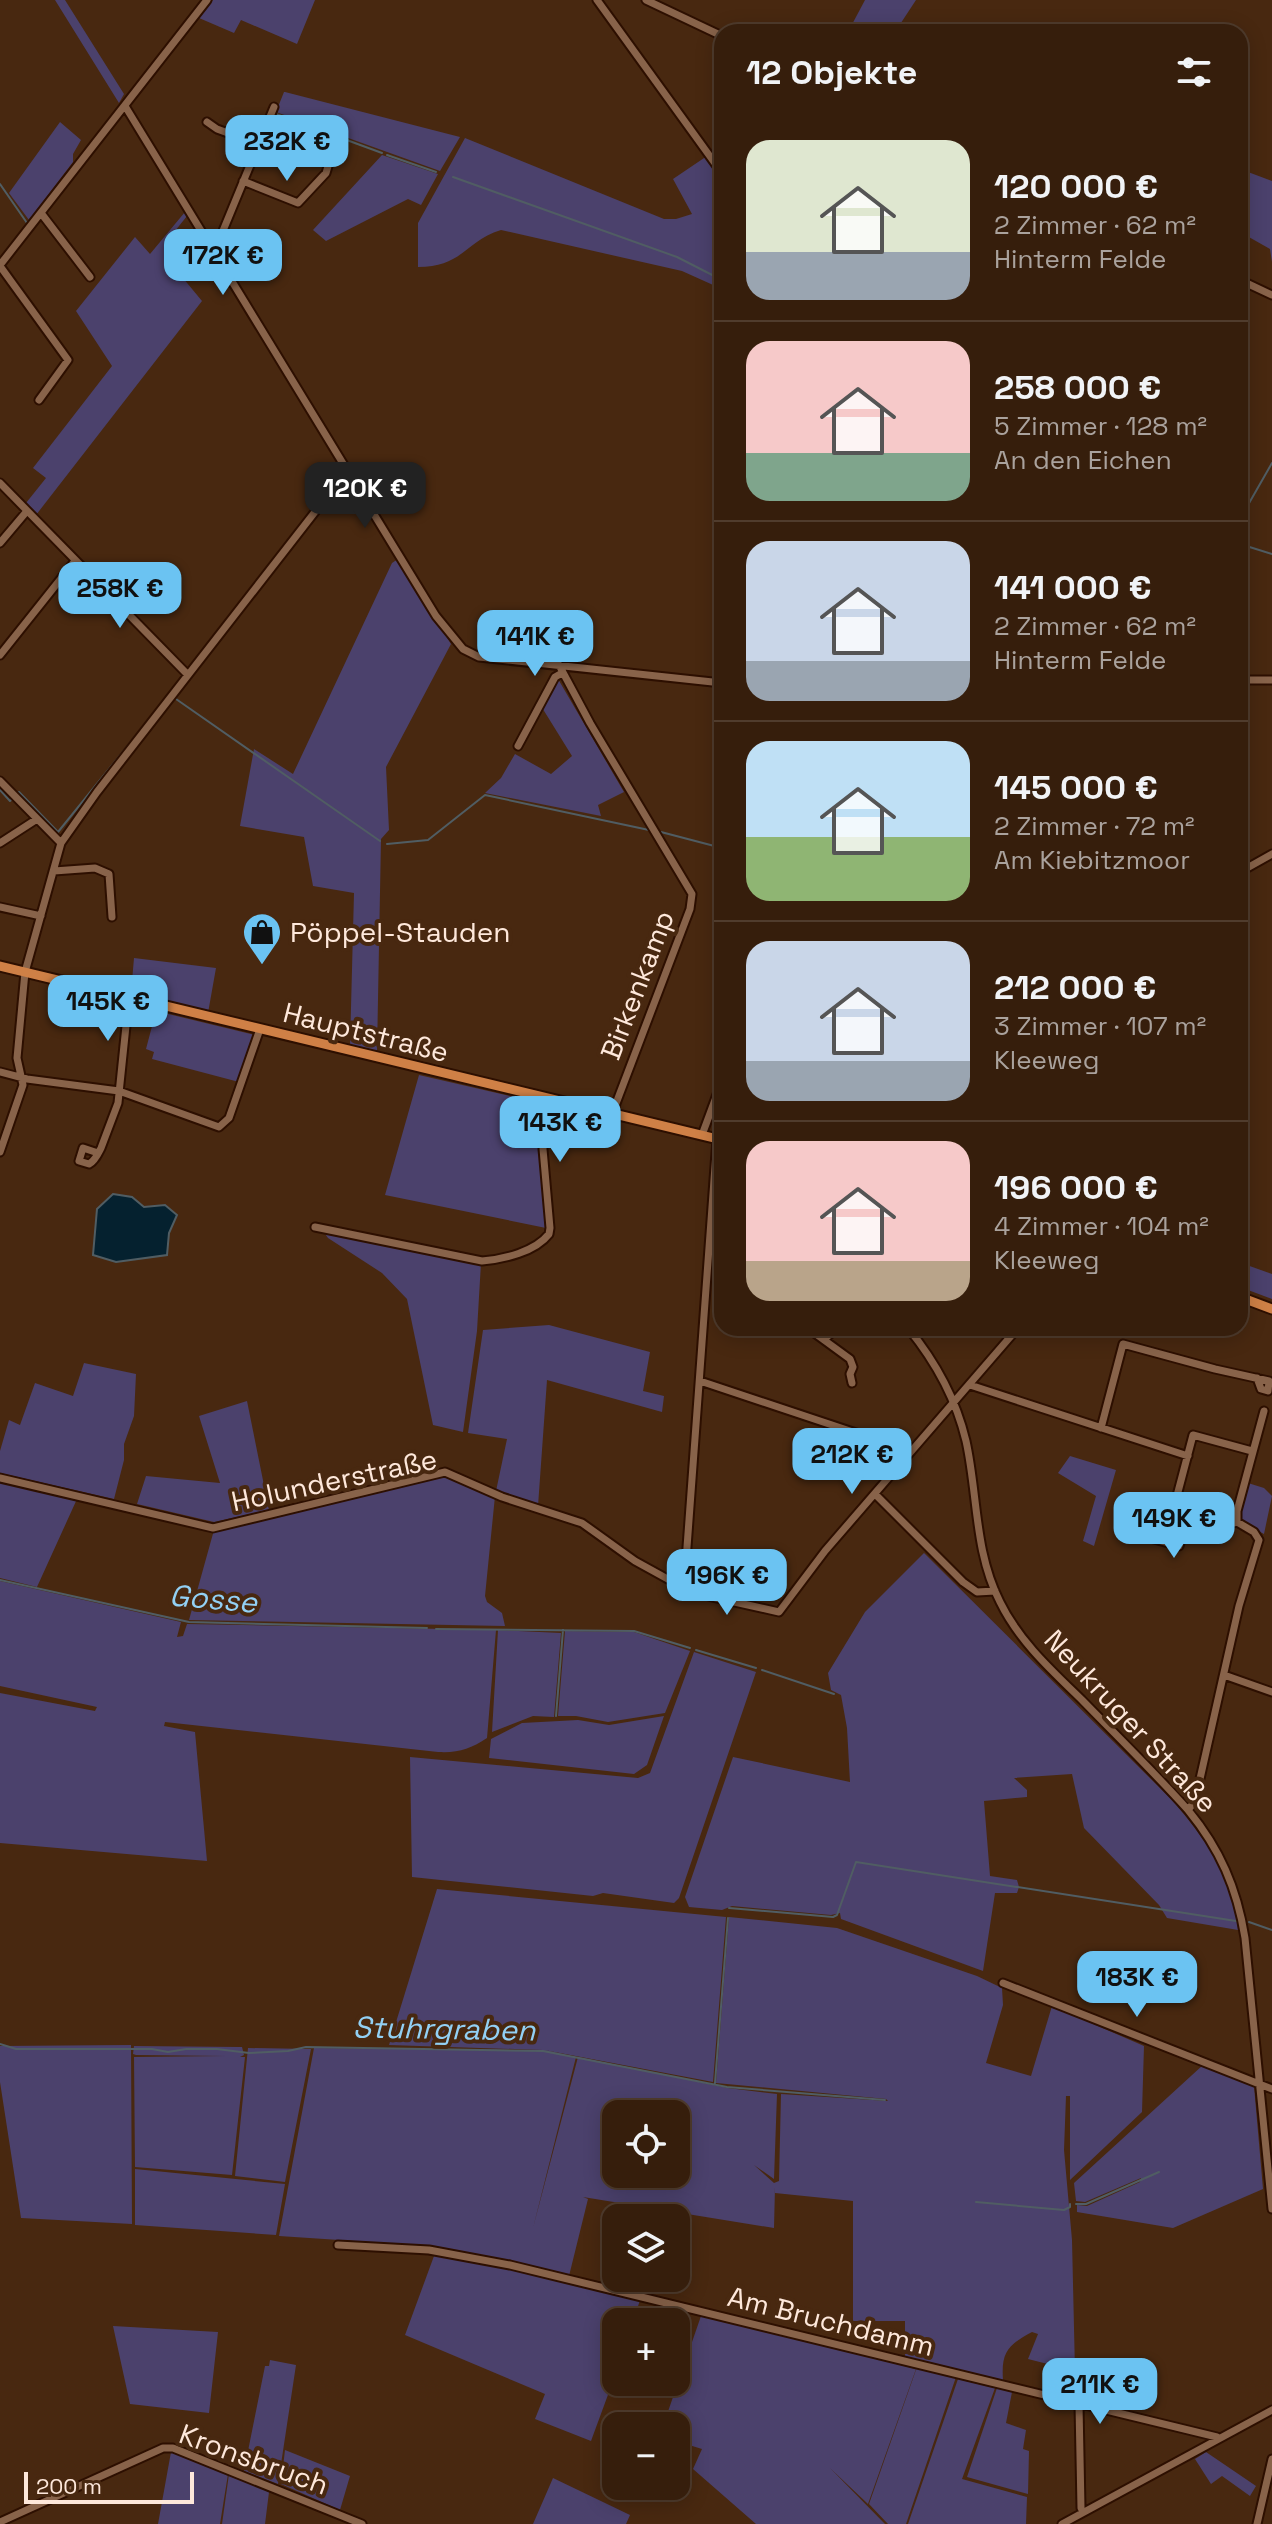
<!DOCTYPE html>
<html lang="de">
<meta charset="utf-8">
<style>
:root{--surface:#361e0c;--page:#3d2715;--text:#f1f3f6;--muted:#aaa29d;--line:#503c2d;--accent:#6bc3f2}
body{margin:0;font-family:"Space Grotesk",sans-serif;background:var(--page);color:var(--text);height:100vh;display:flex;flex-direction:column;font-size:30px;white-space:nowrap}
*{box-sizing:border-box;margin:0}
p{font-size:26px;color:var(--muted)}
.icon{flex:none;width:44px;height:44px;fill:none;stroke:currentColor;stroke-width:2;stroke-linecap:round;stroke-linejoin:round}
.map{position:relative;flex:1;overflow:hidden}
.sheet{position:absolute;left:714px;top:24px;width:534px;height:1312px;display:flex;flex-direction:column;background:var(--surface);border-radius:24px;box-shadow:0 4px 20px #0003,0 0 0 2px var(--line)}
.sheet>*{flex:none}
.tools{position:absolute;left:602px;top:2100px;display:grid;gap:16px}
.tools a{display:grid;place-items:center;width:88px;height:88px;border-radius:16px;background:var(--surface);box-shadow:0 4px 20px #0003,0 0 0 2px var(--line);font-size:40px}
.scale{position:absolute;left:24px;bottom:20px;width:170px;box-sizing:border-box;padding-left:8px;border:4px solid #fee8db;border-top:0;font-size:22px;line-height:28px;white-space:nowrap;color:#fee8db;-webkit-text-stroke:6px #482810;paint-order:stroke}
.price{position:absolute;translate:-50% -68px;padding:0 18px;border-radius:16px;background:var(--accent);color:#111;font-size:26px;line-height:52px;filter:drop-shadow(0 2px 4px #0008)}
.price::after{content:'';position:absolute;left:50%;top:48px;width:24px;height:18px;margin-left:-12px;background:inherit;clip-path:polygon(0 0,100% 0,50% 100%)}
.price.on{background:#222;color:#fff}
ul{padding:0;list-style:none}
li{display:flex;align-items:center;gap:24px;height:200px;padding:0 32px}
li+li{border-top:2px solid var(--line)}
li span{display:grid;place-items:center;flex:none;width:224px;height:160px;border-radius:24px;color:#555}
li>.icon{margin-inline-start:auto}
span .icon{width:96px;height:96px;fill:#fffc;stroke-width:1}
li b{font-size:34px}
h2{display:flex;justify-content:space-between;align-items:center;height:96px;padding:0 32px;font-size:34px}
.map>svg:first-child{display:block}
.green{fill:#4b416c;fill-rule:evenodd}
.water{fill:#05212f;stroke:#505d63;stroke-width:2}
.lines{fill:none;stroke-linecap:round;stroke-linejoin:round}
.stream{stroke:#505d63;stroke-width:2}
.minor-casing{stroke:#2d0f00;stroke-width:11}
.major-casing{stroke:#2d0f00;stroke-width:13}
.minor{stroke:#88634a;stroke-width:7}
.major{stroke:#cf8046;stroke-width:9}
.labels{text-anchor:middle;stroke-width:8;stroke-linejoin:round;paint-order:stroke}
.poi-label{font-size:28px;fill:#fee8db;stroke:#482810;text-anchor:start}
.street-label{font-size:28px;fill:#fee8db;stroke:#482810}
.water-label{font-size:30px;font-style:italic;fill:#92d0f4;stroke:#482810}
</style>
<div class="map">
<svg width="1272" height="2524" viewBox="0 0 1272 2524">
<rect width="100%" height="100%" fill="#482810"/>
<path class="green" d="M55,0H65L124,94L119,103Z
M213,0H315L297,44L241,20L234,33L199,18Z
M865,0H916L895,32H848Z
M284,92H285L460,137L440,171L276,112Z
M60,122L81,140L73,154V162L29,220L9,193Z
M465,138L664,219H676L692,214L673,179L707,156L722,177V289L682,271L501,230C465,241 463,267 418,267V223Z
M382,155L438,174L421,205L408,199L326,241L313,230Z
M1240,169L1272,181V262L1270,249L1240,232Z
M185,212L187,216L167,241L178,259L173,266L202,301L36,515L26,503L46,478L33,468L112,366L76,311L135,237L150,254Z
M398,559L451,644L386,767L389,830L381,839L377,1053L350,1046L354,893L313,886L304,837L240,826L254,749L293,774L392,563Z
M558,679L624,792L598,805L601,816L485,793L501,778L515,754L551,774L572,756L541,706L554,681Z
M134,958L216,968L208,1013L131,993Z
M156,1011L255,1035L239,1082L152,1059L154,1052L146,1049Z
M419,1075L540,1103L546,1228L385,1195Z
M323,1231L481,1263L477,1331L463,1432L433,1425L407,1299L382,1273L328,1238Z
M1244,1264L1272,1274V1299L1240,1287Z
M549,1325L650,1352L643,1391L664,1396L662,1412L547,1380L538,1506L496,1491L507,1439L468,1433L483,1330Z
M84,1363L136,1374L134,1416L124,1444V1460L114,1499L0,1473V1451L9,1420L20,1425L35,1383L73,1396Z
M247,1401L269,1510L214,1522L137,1504L146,1476L220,1483L199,1416Z
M1070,1456L1116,1470L1094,1546L1083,1541L1096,1496L1058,1473Z
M445,1475L495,1496L485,1596L487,1602L502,1613L505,1626L189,1620L214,1530Z
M0,1481L77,1499L37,1587L0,1578Z
M1248,1483L1264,1488L1272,1496L1264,1534L1242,1522L1239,1515Z
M924,1553L1173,1801C1204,1838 1237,1880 1238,1930L1167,1918L1159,1905L1084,1828L1072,1774L1014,1778L1027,1790V1797L984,1801L990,1876L1017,1880L1019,1887L1017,1893H995L983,1971L841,1919L840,1913L831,1915L732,1906L722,1910L689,1907L685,1897L733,1757L850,1782L847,1728L841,1695L831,1690L828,1673L865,1612Z
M0,1581L181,1622L177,1637L183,1636L187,1624L496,1630L487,1738C470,1749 459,1753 438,1752L165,1722L164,1726L195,1732L207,1861L0,1843V1693L95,1711L97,1707L0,1686Z
M498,1630L561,1633L554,1717L533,1716L492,1732Z
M565,1631L634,1632L690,1651L665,1713L608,1722L576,1716H558Z
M694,1652L756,1672L679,1898L674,1903L603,1893L593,1896L412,1877L410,1757L638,1778L650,1773Z
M664,1716L647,1765L634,1774L489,1758L491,1739L522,1723L578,1720L609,1725Z
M437,1889L726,1917L713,2082L544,2050L576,2057L533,2228L578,2057L728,2088L777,2094L774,2179L754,2165L774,2183L779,2181L781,2094L888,2101L886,2099L716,2083L729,1917L837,1928L977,1976L1002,1988L1003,2005L986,2063L1031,2076L1052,2006L1144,2046L1142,2112L1070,2180V2096H1066L1064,2150L1072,2240L1075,2371L1028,2359L1038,2334L1032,2332C1008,2345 1001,2352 1003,2380L905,2358V2321H853V2201L775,2193V2187L774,2228L583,2197L588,2199L569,2276L471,2253L430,2246L279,2236L314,2048L543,2050L389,2045ZM616,2114H676V2174H616Z
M131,2045L132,2224L21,2218L0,2082V2046Z
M134,2046L242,2047L244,2055L240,2057H245L232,2175L135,2167L134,2057L225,2056L136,2055L133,2054Z
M248,2048L311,2049L285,2182L235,2176Z
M1203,2065L1254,2086L1263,2189L1173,2228L1077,2212V2205L1087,2206L1140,2182L1141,2178L1085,2202L1076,2201L1074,2183Z
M135,2169L285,2184L276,2235L135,2225Z
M439,2253L523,2270L640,2300L633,2322H616V2373L591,2441L535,2419L545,2394L405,2335L434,2256Z
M704,2315L916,2369L868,2504L830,2468L885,2524H756L693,2469L702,2449L676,2441V2426H663L701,2316Z
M113,2326L218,2332L209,2413L130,2404Z
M270,2360L296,2365L278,2484L244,2471L265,2366H269Z
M917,2367L956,2377L906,2524H888L869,2504Z
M958,2379L995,2388L962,2479L1027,2497L1026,2524H908Z
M997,2388L1012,2392L1006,2423L1026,2430L1023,2449L1029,2451L1028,2494L967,2477Z
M285,2450L350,2476L340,2510L281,2484Z
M171,2452L228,2474L220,2524H158Z
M1206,2452L1256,2486L1250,2496L1222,2476L1211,2484L1195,2459Z
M229,2474L269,2492L265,2524H222Z
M553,2478L630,2515L626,2524H533Z"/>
<path class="water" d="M113,1194L132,1197L144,1207L165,1205L177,1215L169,1233L167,1255L116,1262L93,1255L97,1209Z"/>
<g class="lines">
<path class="stream" d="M276,114L382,153
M387,155L436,172
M453,177L677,257L722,280
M0,184L27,223
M1240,519L1272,463
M1240,544L1272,554
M176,699L380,841
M0,790L10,801L12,799
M19,792L58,832L151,717
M661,832L722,848
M387,844L428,840L485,795L649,830
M0,1580L189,1622L427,1628
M436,1629L634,1631L690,1648
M696,1650L756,1668
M762,1670L834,1694
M556,1716L563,1630
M729,1908L833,1917L837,1915L856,1862L1236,1921
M1249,1922L1272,1930
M0,2044L16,2049H152L168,2052L186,2049H217L249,2053L288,2051L306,2047L543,2051L727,2087L885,2100
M715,2083L728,1918
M976,2202L1064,2210L1070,2207V2204
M1076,2204H1086L1159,2172"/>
<defs>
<path id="minor" d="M597,0L722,173
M646,0L722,36
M125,106L436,616L463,649L479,657L722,683
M207,122L217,129L258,144
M243,181L298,203L326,173L329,163
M41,213L90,277
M210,246L220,238L274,107
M0,265L207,0
M0,266L68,360L39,400
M1240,280L1272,295
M0,483L188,675
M0,543L27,511
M0,655L75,561
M559,665L590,723L692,894L690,909L612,1114
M1240,680H1272
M518,746L555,677L562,673
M0,781L61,843
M0,843L37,819
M54,871L95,868L109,874L112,917
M1240,872L1272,854
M0,907L41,916
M0,1072L27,1079L119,1091L219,1127L229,1118L260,1029
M702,1135L722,1081
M0,1152L23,1085L17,1058L25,972L61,843L97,792L339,481L349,473
M98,1153L83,1148L79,1161L89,1164C95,1161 98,1154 101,1148L118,1103L129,997
M315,1227L482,1261C504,1259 535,1252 549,1234L550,1228L543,1149L546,1099
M908,1328C935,1361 956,1399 966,1441C978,1495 974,1551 1000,1602C1019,1641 1051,1670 1082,1700C1117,1736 1154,1772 1188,1810C1220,1849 1237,1888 1245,1938L1272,2209
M809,1329L850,1359L853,1367L850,1374L852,1383
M825,1339L836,1328
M700,1381L910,1451
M970,1385L1188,1456
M1101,1428L1123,1344L1215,1369L1269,1381L1268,1391L1261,1389L1257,1378
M0,1478L213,1528L445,1472L502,1497L582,1523L635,1561L684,1588L712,1597L779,1612L825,1551L1017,1329L1020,1328
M875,1494L963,1582L977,1592L995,1591
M1237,1522L1226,1525L1174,1507L1193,1435L1252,1451
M1122,1530L1179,1546L1189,1514
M684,1588L717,1139
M1224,1675L1272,1692
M1188,1810L1195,1801L1239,1606L1259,1540L1254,1532L1237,1522V1511L1264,1411
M1003,1983L1272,2089
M338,2245L429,2250L510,2265L1217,2437
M1079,2405L1081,2508L1083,2512
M0,2522L163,2448H173L362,2524
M1062,2524L1272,2410
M1257,2524L1272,2459"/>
<path id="major" d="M0,966L722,1140
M1240,1297L1272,1309"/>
</defs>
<use href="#minor" class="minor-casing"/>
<use href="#major" class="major-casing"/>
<use href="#minor" class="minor"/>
<use href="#major" class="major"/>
</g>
<defs>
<symbol id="shop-pin" viewBox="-11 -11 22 30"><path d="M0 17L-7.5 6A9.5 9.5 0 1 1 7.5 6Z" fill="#6bc3f2" stroke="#482810"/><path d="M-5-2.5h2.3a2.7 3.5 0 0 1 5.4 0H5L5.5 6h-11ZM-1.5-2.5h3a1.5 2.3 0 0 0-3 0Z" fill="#111"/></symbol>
</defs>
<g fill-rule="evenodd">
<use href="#shop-pin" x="240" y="910" width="44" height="60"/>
</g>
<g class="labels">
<g class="poi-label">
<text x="290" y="942">Pöppel-Stauden</text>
</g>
<g class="street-label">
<text transform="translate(637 985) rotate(-69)" y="10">Birkenkamp</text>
<text transform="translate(366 1032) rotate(14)" y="10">Hauptstraße</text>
<text transform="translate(334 1480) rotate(-12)" y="10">Holunderstraße</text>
<text transform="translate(1131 1721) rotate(47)" y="10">Neukruger Straße</text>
<text transform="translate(831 2321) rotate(14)" y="10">Am Bruchdamm</text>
<text transform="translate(254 2459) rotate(20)" y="10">Kronsbruch</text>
</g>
<g class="water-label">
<text transform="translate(213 1599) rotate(5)" y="10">Gosse</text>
<text transform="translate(444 2029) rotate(1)" y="10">Stuhrgraben</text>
</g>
</g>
</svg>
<div class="tools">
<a><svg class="icon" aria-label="locate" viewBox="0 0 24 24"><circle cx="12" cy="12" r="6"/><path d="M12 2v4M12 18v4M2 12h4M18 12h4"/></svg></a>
<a><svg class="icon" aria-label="layers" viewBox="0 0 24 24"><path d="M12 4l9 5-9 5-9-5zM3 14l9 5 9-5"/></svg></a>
<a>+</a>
<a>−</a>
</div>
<div class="scale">200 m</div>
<b class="price" style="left:287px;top:183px">232K €</b>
<b class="price" style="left:223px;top:297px">172K €</b>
<b class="price on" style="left:365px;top:530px">120K €</b>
<b class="price" style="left:120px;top:630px">258K €</b>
<b class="price" style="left:535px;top:678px">141K €</b>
<b class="price" style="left:108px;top:1043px">145K €</b>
<b class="price" style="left:560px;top:1164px">143K €</b>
<b class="price" style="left:852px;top:1496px">212K €</b>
<b class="price" style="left:1174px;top:1560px">149K €</b>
<b class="price" style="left:727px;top:1617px">196K €</b>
<b class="price" style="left:1137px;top:2019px">183K €</b>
<b class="price" style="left:1100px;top:2426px">211K €</b>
<section class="sheet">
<h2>12 Objekte<svg class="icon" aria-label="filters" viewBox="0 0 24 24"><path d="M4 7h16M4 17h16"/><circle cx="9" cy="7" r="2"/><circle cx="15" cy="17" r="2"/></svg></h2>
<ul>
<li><span style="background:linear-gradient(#dfe7d0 70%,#9aa5b1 0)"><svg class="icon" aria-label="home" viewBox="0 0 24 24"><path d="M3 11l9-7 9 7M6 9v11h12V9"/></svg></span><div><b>120 000 €</b><p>2 Zimmer · 62 m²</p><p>Hinterm Felde</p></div></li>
<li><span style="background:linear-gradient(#f6c9c9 70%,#7fa58c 0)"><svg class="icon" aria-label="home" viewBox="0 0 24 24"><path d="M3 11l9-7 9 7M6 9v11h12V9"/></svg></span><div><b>258 000 €</b><p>5 Zimmer · 128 m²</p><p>An den Eichen</p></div></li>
<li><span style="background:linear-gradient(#c9d6e8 75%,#9aa5b1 0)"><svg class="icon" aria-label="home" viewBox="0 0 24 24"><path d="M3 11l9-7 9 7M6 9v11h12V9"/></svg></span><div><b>141 000 €</b><p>2 Zimmer · 62 m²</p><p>Hinterm Felde</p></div></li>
<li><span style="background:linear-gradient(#bfe0f5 60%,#8fb573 0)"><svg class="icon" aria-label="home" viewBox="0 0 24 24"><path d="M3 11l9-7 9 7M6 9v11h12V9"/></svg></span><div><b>145 000 €</b><p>2 Zimmer · 72 m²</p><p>Am Kiebitzmoor</p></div></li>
<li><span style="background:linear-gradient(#c9d6e8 75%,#9aa5b1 0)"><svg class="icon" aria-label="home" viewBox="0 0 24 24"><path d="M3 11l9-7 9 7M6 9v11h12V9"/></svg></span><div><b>212 000 €</b><p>3 Zimmer · 107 m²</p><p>Kleeweg</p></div></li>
<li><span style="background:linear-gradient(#f6c9c9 75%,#b9a48a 0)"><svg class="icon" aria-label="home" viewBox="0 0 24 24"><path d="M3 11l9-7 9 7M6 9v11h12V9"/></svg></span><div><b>196 000 €</b><p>4 Zimmer · 104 m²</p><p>Kleeweg</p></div></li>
</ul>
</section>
</div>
